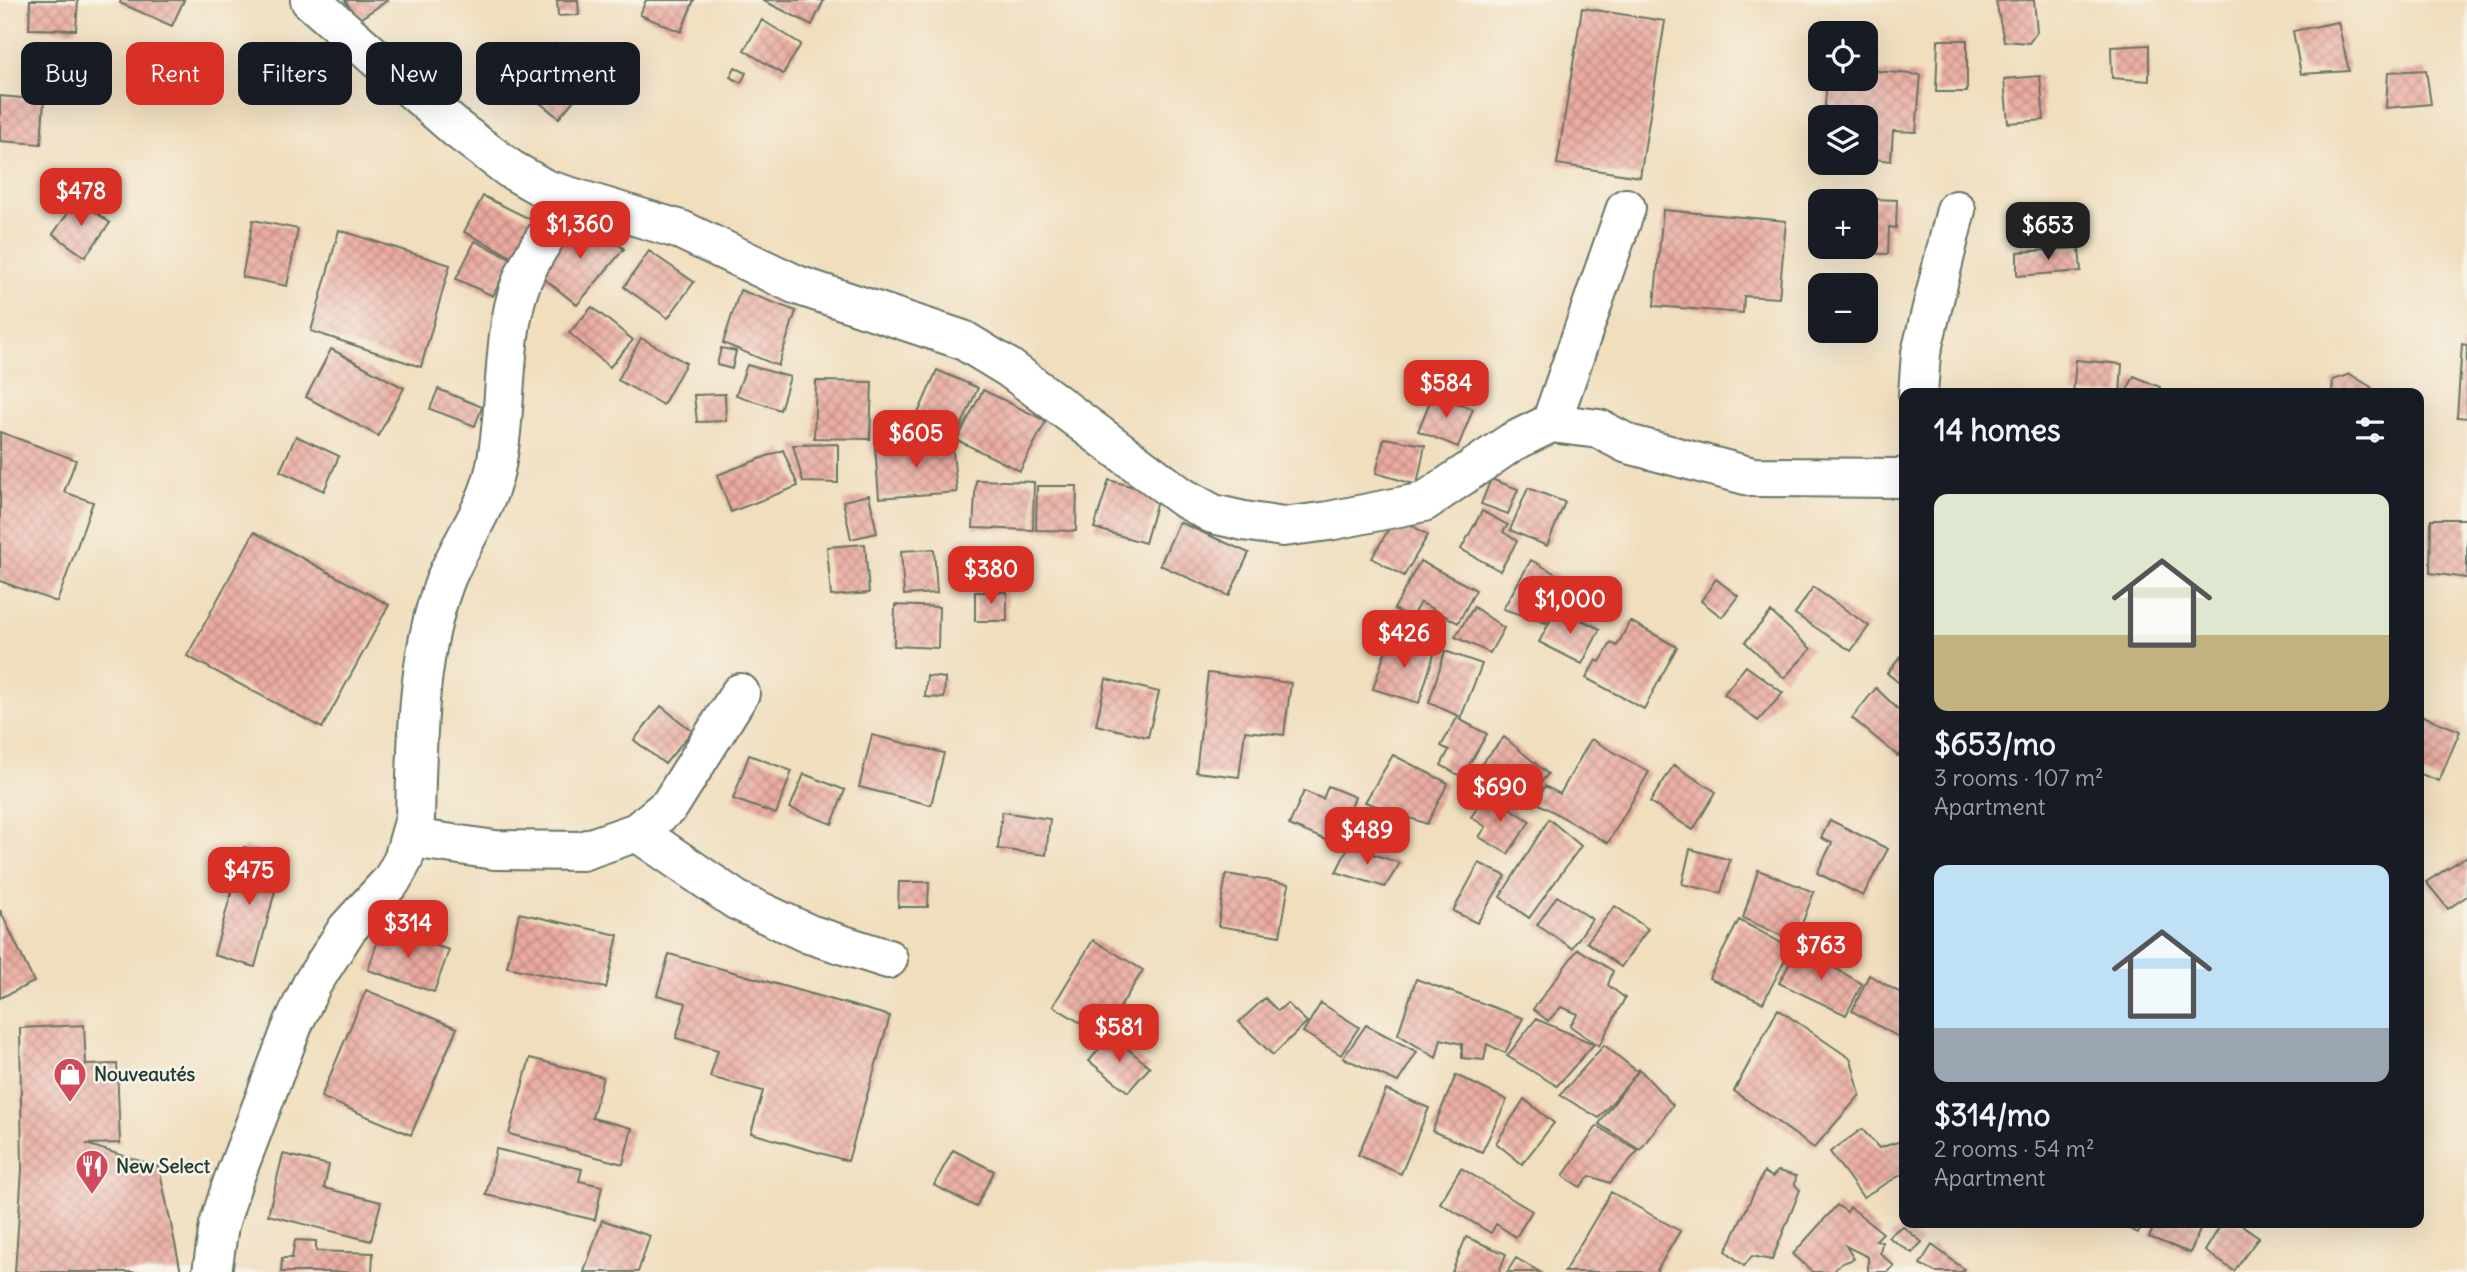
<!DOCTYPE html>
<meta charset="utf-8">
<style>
:root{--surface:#171b24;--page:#20242c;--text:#f1f3f6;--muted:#9ea1a6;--accent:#d93025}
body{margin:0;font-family:Delius,sans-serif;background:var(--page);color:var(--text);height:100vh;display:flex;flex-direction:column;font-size:26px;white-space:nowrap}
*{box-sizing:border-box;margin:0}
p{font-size:23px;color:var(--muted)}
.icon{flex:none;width:38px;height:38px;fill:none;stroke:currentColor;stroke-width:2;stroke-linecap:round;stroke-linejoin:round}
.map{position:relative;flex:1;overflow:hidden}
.side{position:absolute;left:1899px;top:388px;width:525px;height:840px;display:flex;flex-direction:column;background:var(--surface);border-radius:14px;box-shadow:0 7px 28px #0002}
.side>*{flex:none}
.top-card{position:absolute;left:21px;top:42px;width:665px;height:63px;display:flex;gap:14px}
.fabs{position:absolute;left:1808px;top:21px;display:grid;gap:14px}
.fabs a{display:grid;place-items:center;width:70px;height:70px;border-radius:14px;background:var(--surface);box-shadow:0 7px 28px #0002;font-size:35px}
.price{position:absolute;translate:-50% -60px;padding:0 16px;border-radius:14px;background:var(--accent);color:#fff;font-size:23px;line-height:46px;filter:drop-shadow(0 2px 4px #0008)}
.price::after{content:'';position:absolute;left:50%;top:42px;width:21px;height:16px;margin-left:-10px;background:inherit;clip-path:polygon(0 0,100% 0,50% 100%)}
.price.selected{background:#222;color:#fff}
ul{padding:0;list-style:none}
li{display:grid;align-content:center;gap:14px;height:371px;padding:0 35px}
li span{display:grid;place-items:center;height:217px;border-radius:14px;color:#555}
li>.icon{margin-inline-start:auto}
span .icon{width:126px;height:126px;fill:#fffc;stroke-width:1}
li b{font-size:30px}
h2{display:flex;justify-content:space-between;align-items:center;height:84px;padding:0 35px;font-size:30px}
.tag{padding:0 24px;border-radius:14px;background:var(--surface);box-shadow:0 7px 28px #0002;font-size:24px;line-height:63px}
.tag.selected{background:var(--accent);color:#fff}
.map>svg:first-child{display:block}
.building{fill:url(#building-cross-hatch)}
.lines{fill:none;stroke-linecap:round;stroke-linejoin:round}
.street-casing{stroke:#687564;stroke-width:42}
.street{stroke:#fff;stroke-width:38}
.labels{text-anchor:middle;stroke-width:5;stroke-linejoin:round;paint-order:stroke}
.poi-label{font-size:19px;font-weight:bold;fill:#1f3d34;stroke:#f7f3e8;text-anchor:start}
</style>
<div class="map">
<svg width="2467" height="1272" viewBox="0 0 2467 1272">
<defs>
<pattern id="building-cross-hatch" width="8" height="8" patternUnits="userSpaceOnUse" patternTransform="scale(1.75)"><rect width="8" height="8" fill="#ebaaa0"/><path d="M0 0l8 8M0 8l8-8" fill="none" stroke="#be8c83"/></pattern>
</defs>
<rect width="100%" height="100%" fill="#f7f3e8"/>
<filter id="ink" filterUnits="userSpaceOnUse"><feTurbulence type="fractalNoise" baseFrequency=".0143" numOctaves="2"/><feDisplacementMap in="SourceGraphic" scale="14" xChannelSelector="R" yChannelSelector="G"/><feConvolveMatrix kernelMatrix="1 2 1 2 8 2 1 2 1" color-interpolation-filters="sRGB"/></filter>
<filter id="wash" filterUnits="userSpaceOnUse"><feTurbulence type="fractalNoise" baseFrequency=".00686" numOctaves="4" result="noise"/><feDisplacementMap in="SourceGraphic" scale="28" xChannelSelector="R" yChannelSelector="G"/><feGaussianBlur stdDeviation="1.57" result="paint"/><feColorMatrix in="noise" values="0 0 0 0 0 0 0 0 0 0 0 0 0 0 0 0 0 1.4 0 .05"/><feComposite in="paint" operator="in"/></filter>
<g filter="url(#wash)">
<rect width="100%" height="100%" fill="#f0debd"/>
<g id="blocks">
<path class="building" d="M30,0H78L76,30L29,29Z
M121,0H184L172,26L120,3Z
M345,0H388L358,20Z
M557,0H578L579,15L558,16Z
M646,0H694L681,32L640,15Z
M762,0H824L812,25Z
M2034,0L2037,32L2029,43L2004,41L1996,1Z
M1582,8L1665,21L1640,177L1557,164Z
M762,20L801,44L783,74L744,50Z
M2338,22L2349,71L2301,74L2293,31Z
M1938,40H1967V92H1936Z
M554,44L594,76L559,118L520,87Z
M2149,45V81L2112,78L2111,47Z
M735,67L746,73L741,83L730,77Z
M1866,70L1921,75L1916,132L1893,131L1891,161L1866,158V117H1824L1827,79H1866Z
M2426,70L2431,104L2386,108L2388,72Z
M2040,76L2044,120L2008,123L2004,79Z
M0,96L44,100L41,144L0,141Z
M483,196L540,224L521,261L464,232Z
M1823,197L1897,200L1896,228L1889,227L1888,254L1820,252V247H1866V201H1823Z
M78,199L110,223L85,257L53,234Z
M1663,210L1786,221L1779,298L1744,296L1743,313L1654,306Z
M584,216L624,249L577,305L536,272Z
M253,220L298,229L287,286L242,277Z
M339,230L450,265L421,367L311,331Z
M475,241L511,258L493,296L456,279Z
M2079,248L2081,271L2017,276V252Z
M649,251L694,282L668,318L624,287Z
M740,290L796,311L778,366L723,343Z
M592,307L633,340L610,367L569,333Z
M641,338L686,363L663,405L618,380Z
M2462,344L2467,345V418L2457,417Z
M721,348L736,351L732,369L717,365Z
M331,349L404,388L378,436L306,397Z
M2076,360L2122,364L2120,394H2073Z
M747,365L790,377L780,410L736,395Z
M937,370L978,388L956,438L915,420Z
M2350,374L2371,387V394H2332L2333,380Z
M2134,376L2160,387L2159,394H2125Z
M816,381L872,382L870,439L814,438Z
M438,389L482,407L475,426L430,409Z
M983,390L1046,421L1020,471L957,440Z
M725,394L726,421L697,422L694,395Z
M1433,394L1473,409L1458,447L1418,431Z
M890,416V426H882L881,417Z
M0,432L76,460L64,492L93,502L57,602L0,581Z
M296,436L339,456L324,491L280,471Z
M1384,438L1425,445L1417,485L1376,473Z
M952,442L957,492L879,498L875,447Z
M838,444V483L803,482L793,445Z
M783,450L798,486L731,512L717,475Z
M1491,479L1518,489L1508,514L1481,504Z
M976,480L1034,482L1033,530L973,528Z
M1109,480L1159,494L1145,543L1094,528Z
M1037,486H1077L1076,531L1036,530Z
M1528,488L1565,502L1547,546L1510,530Z
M869,495L877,533L851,539L843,501Z
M1482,511L1508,525L1503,532L1517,541L1500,571L1461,549Z
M1396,516L1428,535L1404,576L1372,558Z
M2431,519H2467V578L2430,573Z
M1179,522L1249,553L1229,596L1160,565Z
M254,532L389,605L322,728L187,656Z
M865,544L869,593L831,596L827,547Z
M934,549L937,593L904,595L901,551Z
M1531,560L1568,581L1546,623L1503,609Z
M1420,561L1476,590L1458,623L1420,602L1411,618L1394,609Z
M1716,579L1738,596L1722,617L1701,601Z
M1813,587L1869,626L1851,651L1795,614Z
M975,592H1007V621H975Z
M895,605L939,607L938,648L894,646Z
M1474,607L1504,628L1490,653L1455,637Z
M1557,608L1600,629L1582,664L1539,642Z
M1771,612L1811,649L1784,678L1745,642Z
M1630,621L1677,647L1644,709L1586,678L1596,660L1600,662L1611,643L1617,646Z
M1390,637L1435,651L1419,703L1373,689Z
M1445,651L1482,664L1461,717L1429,703Z
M1904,653V687L1887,673Z
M1746,666L1783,693L1758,721L1724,694Z
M1208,673L1291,683L1284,735L1245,731L1239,777L1196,772Z
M927,676L945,678L944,698L925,697Z
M1106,679L1159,692L1148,737L1096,725Z
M1876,688L1904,715V749L1898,756L1852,718Z
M661,706L692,731L665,764L634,740Z
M2418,714L2460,731L2439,781L2418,773Z
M1457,718L1487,734L1462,777L1441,765L1449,750L1441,746Z
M872,735L944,753L931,805L859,787Z
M1504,737L1548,774L1522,805L1477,769Z
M1591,739L1649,772L1608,843L1536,802L1545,786L1560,794Z
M749,755L792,771L776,814L733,799Z
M1393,755L1448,783L1427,824L1365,802Z
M1674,765L1716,792L1693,830L1650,802Z
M804,774L845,790L832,824L790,808Z
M1328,786L1355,797L1336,844L1289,825L1304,791L1323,799Z
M1487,794L1530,821L1508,854L1479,837L1486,827L1471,817Z
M1002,812L1050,819L1046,855L998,849Z
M1549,819L1581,846L1529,918L1500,897Z
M1830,820L1888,849L1863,896L1817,873L1832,843L1821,838Z
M1349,846L1400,863L1385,887L1336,872Z
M244,847L284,857L255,967L214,955Z
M1690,849L1730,860L1721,893L1682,884Z
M2467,856V896L2448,909L2426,882Z
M1479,863L1506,876L1477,923L1453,911Z
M1758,870L1814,892L1795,942L1743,918Z
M1226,874L1289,884L1280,936L1218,926Z
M899,882H929L928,907H898Z
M1557,896L1592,919L1572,948L1537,925Z
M1615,906L1648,929L1621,967L1587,942Z
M0,910L34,982L0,998Z
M519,913L618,935L606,988L507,967Z
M1739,920L1791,948L1763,1003L1709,978Z
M382,928L449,950L434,992L368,970Z
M1093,940L1143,970L1102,1036L1053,1006Z
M1799,947L1862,984L1846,1015L1779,983Z
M1578,949L1613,971L1608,985L1625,998L1599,1046L1570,1026L1578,1014L1561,1007L1548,1021L1533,1009Z
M669,954L890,1016L848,1161L751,1133L763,1091L710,1077L718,1050L676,1038L686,1003L657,995Z
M1869,975L1904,995V1040L1852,1011Z
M1416,979L1523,1018L1505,1053L1487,1044L1484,1060L1462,1058V1044L1441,1039L1436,1058L1398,1034Z
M366,990L457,1028L411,1135L321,1097Z
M1265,998L1278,1011L1287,1003L1307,1022L1273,1055L1239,1022Z
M1321,1003L1359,1027L1341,1055L1303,1032Z
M1778,1009L1851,1059L1860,1095L1814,1148L1734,1091Z
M1536,1019L1594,1044L1557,1086L1507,1056Z
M84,1025L86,1065L117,1064L120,1143L86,1144L159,1167L181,1272H15L22,1170L20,1028Z
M1366,1025L1417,1052L1398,1082L1343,1058Z
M1111,1035L1150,1067L1128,1092L1089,1061Z
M1604,1045L1638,1072L1599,1118L1560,1095Z
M530,1058L603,1077L592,1118L632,1128L623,1164L509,1134Z
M1639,1069L1673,1105L1640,1150L1599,1124Z
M1456,1075L1507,1100L1482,1152L1432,1131Z
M1386,1090L1429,1108L1401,1174L1358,1155Z
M1524,1099L1554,1123L1522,1164L1496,1143Z
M1597,1126L1638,1151L1610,1183L1590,1176L1580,1187L1563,1176Z
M1862,1129L1879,1148L1904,1140V1173L1863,1197L1830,1152Z
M496,1149L582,1169L579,1181L602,1186L595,1220L486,1195Z
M953,1150L994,1171L976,1207L934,1185Z
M283,1154L329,1165L324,1188L381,1202L371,1241L268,1215Z
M1461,1168L1532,1211L1516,1237L1496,1224L1491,1233L1440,1203Z
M1778,1171L1796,1176L1795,1185L1800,1190L1772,1260L1752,1256L1744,1266L1726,1251L1764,1172L1772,1177Z
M1611,1192L1680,1231L1656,1272H1564Z
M1837,1205L1847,1212L1850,1207L1883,1233L1876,1240L1882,1242L1880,1253L1894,1266L1887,1272H1868V1257L1846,1246L1854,1259L1840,1264L1835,1269L1837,1272H1813L1793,1254Z
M602,1220L650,1236L638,1272H584Z
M2118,1223H2143L2138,1233Z
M2156,1223H2203L2190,1253L2149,1237Z
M2222,1223H2239L2259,1237L2234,1271L2205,1251Z
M1902,1226L1922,1242L1912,1253L1888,1237Z
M1466,1237L1506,1254L1499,1272H1452Z
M295,1240L316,1241V1251L373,1253L372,1272H281L282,1258H292Z
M1932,1245L1964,1269L1962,1272H1935L1920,1264Z
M1516,1258L1540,1272H1507Z"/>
</g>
</g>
<g filter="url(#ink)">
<use href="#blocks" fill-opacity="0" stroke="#687564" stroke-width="2"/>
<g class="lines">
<defs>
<path id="street" d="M310,0L458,130L510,169L545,189L681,230L797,285L963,340L1009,368L1182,497L1213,514L1244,521L1283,527L1329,521L1424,502L1512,442L1551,423L1599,429L1628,444L1753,477L1904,478
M1918,394L1921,353L1956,210
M1551,423L1626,208
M637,832L736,900L809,934L888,959
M411,838L495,850L582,851L637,832L670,805L740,693
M212,1272L219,1225L232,1184L294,1022L312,984L347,929L392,880L403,860L415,818C417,740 417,655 445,581C460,543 486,511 495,470C508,413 501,339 520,286C531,254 553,227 571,199"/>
</defs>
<use href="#street" class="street-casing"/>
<use href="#street" class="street"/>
</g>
</g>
<defs>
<symbol id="shop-pin" viewBox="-11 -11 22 30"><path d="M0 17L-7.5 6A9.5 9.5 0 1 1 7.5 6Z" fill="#d1495b" stroke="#f7f3e8"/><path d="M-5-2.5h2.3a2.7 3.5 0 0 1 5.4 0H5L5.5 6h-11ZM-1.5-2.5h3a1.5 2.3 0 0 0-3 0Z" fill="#fff"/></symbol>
<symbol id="restaurant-pin" viewBox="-11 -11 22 30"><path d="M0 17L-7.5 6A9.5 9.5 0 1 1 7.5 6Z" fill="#d1495b" stroke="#f7f3e8"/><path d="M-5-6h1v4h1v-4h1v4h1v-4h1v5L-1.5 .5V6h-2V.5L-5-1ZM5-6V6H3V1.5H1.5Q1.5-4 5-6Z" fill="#fff"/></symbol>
</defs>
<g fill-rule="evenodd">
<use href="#shop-pin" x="51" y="1055" width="38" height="52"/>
<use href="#restaurant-pin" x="73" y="1147" width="38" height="52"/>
</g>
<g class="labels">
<g class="poi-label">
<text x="94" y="1081">Nouveautés</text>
<text x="116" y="1173">New Select</text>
</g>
</g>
</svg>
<div class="fabs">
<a><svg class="icon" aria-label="locate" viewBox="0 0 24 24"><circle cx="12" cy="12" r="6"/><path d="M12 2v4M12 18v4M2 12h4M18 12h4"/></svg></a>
<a><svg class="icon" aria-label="layers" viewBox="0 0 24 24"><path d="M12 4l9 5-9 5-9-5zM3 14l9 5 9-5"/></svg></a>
<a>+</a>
<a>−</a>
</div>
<b class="price" style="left:81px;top:228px">$478</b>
<b class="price" style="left:580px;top:261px">$1,360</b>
<b class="price selected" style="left:2048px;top:262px">$653</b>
<b class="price" style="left:1446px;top:420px">$584</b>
<b class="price" style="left:916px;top:470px">$605</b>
<b class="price" style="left:991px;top:606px">$380</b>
<b class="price" style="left:1570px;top:636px">$1,000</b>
<b class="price" style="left:1404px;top:670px">$426</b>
<b class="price" style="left:1500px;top:824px">$690</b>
<b class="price" style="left:1367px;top:867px">$489</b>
<b class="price" style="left:249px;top:907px">$475</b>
<b class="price" style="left:408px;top:960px">$314</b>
<b class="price" style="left:1821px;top:982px">$763</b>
<b class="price" style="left:1119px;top:1064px">$581</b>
<div class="top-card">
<a class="tag">Buy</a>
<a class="tag selected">Rent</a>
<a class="tag">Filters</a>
<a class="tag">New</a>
<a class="tag">Apartment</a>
</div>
<section class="side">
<h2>14 homes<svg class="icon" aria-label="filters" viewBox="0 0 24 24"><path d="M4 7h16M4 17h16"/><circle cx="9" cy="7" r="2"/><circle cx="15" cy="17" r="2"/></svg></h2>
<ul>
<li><span style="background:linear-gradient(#dfe7d0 65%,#c2b280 0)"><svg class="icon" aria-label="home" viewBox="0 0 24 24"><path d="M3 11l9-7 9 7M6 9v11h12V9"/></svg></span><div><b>$653/mo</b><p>3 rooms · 107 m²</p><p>Apartment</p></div></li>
<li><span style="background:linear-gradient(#bfe0f5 75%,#9aa5b1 0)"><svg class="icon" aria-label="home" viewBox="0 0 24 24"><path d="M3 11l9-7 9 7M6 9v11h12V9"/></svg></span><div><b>$314/mo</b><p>2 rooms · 54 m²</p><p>Apartment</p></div></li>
</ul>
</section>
</div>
